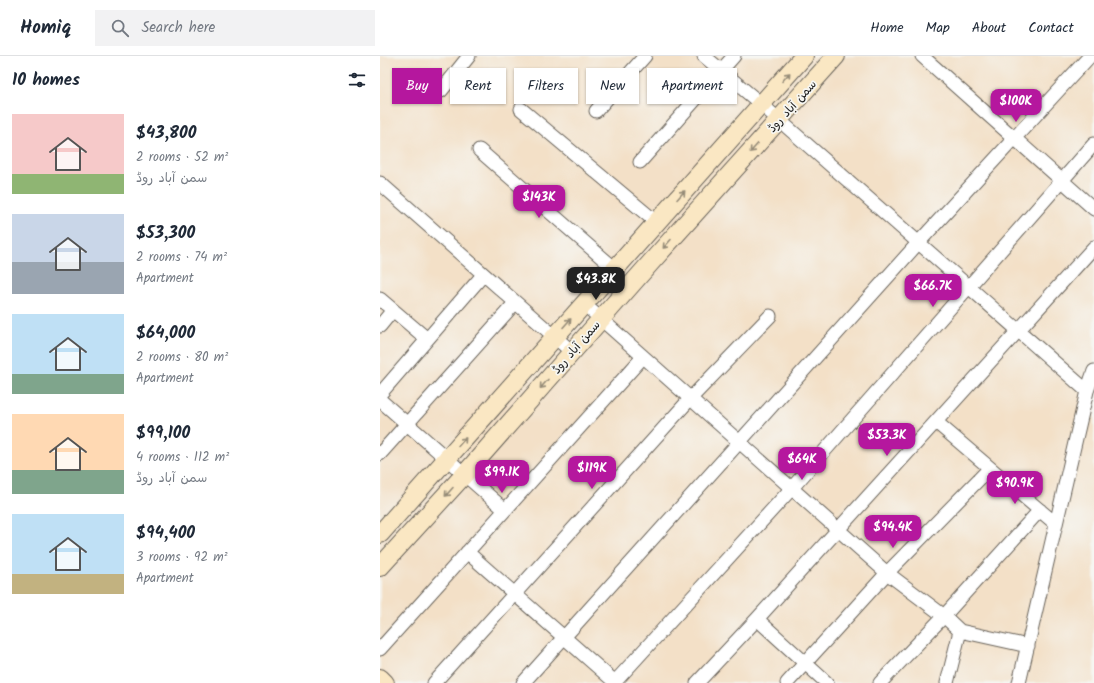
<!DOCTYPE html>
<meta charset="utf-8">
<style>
:root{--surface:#fff;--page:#f2f2f3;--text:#1f2937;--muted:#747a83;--line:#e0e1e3;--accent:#b5179e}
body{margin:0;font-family:Kalam,"Playpen Sans Arabic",sans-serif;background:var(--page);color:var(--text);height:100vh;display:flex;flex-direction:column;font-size:15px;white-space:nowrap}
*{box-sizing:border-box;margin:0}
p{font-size:13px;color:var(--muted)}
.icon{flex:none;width:22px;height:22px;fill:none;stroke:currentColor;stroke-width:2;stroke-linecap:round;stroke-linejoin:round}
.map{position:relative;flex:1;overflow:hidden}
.drawer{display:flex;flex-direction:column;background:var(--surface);width:380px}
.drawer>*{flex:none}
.top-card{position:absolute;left:12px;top:12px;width:380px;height:36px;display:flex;gap:8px}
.price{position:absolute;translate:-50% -34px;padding:0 9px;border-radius:8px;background:var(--accent);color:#fff;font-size:13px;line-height:26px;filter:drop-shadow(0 1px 2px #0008)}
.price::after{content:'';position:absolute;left:50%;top:24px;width:12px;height:9px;margin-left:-6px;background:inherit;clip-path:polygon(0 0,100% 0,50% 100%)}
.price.on{background:#222;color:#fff}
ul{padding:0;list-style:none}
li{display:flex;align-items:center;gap:12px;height:100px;padding:0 12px}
li span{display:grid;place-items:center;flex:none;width:112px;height:80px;border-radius:0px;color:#555}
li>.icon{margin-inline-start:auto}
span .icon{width:48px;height:48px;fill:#fffc;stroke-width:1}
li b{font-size:17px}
h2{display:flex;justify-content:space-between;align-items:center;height:48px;padding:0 12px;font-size:17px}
.chip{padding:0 14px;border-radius:0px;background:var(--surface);box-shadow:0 1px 3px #0004;font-size:14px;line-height:36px}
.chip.on{background:var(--accent);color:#fff}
header{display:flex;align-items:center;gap:24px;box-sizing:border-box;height:56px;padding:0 20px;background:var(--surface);border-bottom:1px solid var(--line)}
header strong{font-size:19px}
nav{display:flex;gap:22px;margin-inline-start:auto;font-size:14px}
.search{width:280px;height:36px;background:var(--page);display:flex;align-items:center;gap:10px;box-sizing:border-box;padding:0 14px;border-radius:0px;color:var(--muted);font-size:15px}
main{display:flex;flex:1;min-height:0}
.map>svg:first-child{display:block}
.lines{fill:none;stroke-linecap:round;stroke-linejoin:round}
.street-casing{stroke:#676158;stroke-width:15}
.secondary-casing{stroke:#676158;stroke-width:20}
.street{stroke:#fff;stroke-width:13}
.secondary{stroke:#fae7c3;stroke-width:18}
.oneway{stroke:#968c78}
.labels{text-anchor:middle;stroke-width:3.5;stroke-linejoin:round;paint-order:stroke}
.street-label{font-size:12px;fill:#1c1c1c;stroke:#f6f6f2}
</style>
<header>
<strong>Homiq</strong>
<div class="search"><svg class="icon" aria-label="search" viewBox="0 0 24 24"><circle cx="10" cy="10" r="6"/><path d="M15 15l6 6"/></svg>Search here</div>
<nav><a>Home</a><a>Map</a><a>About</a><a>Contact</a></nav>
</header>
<main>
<section class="drawer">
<h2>10 homes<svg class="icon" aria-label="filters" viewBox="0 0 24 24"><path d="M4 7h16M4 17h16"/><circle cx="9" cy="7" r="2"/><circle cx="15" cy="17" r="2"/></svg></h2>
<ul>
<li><span style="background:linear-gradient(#f6c9c9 75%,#8fb573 0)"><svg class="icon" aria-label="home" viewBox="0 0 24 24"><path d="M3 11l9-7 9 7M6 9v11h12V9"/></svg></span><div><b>$43,800</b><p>2 rooms · 52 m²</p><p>سمن آباد روڈ</p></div></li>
<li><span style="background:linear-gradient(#c9d6e8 60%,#9aa5b1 0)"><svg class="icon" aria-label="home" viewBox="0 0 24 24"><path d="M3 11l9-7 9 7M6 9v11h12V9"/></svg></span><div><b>$53,300</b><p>2 rooms · 74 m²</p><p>Apartment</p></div></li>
<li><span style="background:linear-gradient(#bfe0f5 75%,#7fa58c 0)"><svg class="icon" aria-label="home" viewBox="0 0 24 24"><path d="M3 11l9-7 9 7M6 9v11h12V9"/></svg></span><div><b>$64,000</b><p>2 rooms · 80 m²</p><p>Apartment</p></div></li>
<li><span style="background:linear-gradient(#ffd9b3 70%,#7fa58c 0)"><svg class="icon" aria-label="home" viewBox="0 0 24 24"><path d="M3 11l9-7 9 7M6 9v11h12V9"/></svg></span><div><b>$99,100</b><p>4 rooms · 112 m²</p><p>سمن آباد روڈ</p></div></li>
<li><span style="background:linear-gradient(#bfe0f5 75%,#c2b280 0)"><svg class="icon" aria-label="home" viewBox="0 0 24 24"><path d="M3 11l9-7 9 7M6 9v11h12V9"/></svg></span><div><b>$94,400</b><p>3 rooms · 92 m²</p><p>Apartment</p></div></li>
</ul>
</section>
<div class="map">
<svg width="714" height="627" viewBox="0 0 714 627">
<rect width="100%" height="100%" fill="#f6f6f2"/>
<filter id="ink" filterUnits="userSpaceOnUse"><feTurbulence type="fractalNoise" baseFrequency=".025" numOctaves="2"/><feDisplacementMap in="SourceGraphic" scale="8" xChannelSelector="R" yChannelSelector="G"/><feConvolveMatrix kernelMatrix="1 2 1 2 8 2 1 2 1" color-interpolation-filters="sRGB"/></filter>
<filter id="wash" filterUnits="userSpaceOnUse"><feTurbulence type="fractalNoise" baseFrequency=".012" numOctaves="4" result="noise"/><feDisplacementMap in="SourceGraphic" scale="16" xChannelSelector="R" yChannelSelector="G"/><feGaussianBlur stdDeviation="0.9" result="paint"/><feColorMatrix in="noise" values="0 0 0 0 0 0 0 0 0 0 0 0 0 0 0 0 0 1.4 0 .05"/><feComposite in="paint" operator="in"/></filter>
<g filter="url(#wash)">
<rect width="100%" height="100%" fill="#f3e0c7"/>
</g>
<g filter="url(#ink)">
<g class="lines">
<defs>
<path id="street" d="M324,0L381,48L707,335
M542,0L714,153
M61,35L89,0
M141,53L276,166
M216,55L265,0
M99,94L235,213
M260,106L354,0
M0,127L192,296
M0,243L47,283
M204,248L507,517L564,560L580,575L648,590
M0,270L13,254
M0,338L103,219
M0,344L125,454
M0,398L135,247
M610,412L676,468
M87,496L236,627
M377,563L447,627
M0,593L263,301
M54,627L310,343L390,260
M143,627L539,186L710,0
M234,627L412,432L714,88
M317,627L377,563L714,191
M407,627L507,517L610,412L556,366
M500,627L564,560L660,454
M567,627L580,575
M639,627L707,335L714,315"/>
<path id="secondary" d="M0,478L424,0
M0,511L84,419L273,204L456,0
M0,622L5,627"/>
</defs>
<use href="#street" class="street-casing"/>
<use href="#secondary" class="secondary-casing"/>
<use href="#street" class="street"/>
<use href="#secondary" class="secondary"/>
</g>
<defs><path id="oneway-shaft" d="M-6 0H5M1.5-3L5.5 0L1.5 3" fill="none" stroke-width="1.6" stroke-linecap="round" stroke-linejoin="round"/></defs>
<g class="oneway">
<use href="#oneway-shaft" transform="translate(406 21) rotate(-48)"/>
<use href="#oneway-shaft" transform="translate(374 92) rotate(132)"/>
<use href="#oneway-shaft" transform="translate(301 139) rotate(-48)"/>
<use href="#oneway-shaft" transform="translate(287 188) rotate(132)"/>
<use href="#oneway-shaft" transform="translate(187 267) rotate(-48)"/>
<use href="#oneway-shaft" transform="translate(164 328) rotate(131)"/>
<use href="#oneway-shaft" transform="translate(82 386) rotate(-48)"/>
<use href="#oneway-shaft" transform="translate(69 436) rotate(132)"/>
</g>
</g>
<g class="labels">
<g class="street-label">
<text transform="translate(412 50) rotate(-48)" y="4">سمن آباد روڈ</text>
<text transform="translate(196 291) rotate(-49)" y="4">سمن آباد روڈ</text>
</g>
</g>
</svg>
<b class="price" style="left:636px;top:67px">$100K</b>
<b class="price" style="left:159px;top:163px">$143K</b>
<b class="price on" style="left:216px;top:245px">$43.8K</b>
<b class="price" style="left:553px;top:252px">$66.7K</b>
<b class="price" style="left:507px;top:401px">$53.3K</b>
<b class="price" style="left:422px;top:425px">$64K</b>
<b class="price" style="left:212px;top:434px">$119K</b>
<b class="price" style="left:122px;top:438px">$99.1K</b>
<b class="price" style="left:635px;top:449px">$90.9K</b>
<b class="price" style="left:513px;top:493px">$94.4K</b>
<div class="top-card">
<a class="chip on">Buy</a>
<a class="chip">Rent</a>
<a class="chip">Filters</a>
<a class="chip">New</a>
<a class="chip">Apartment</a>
</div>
</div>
</main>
